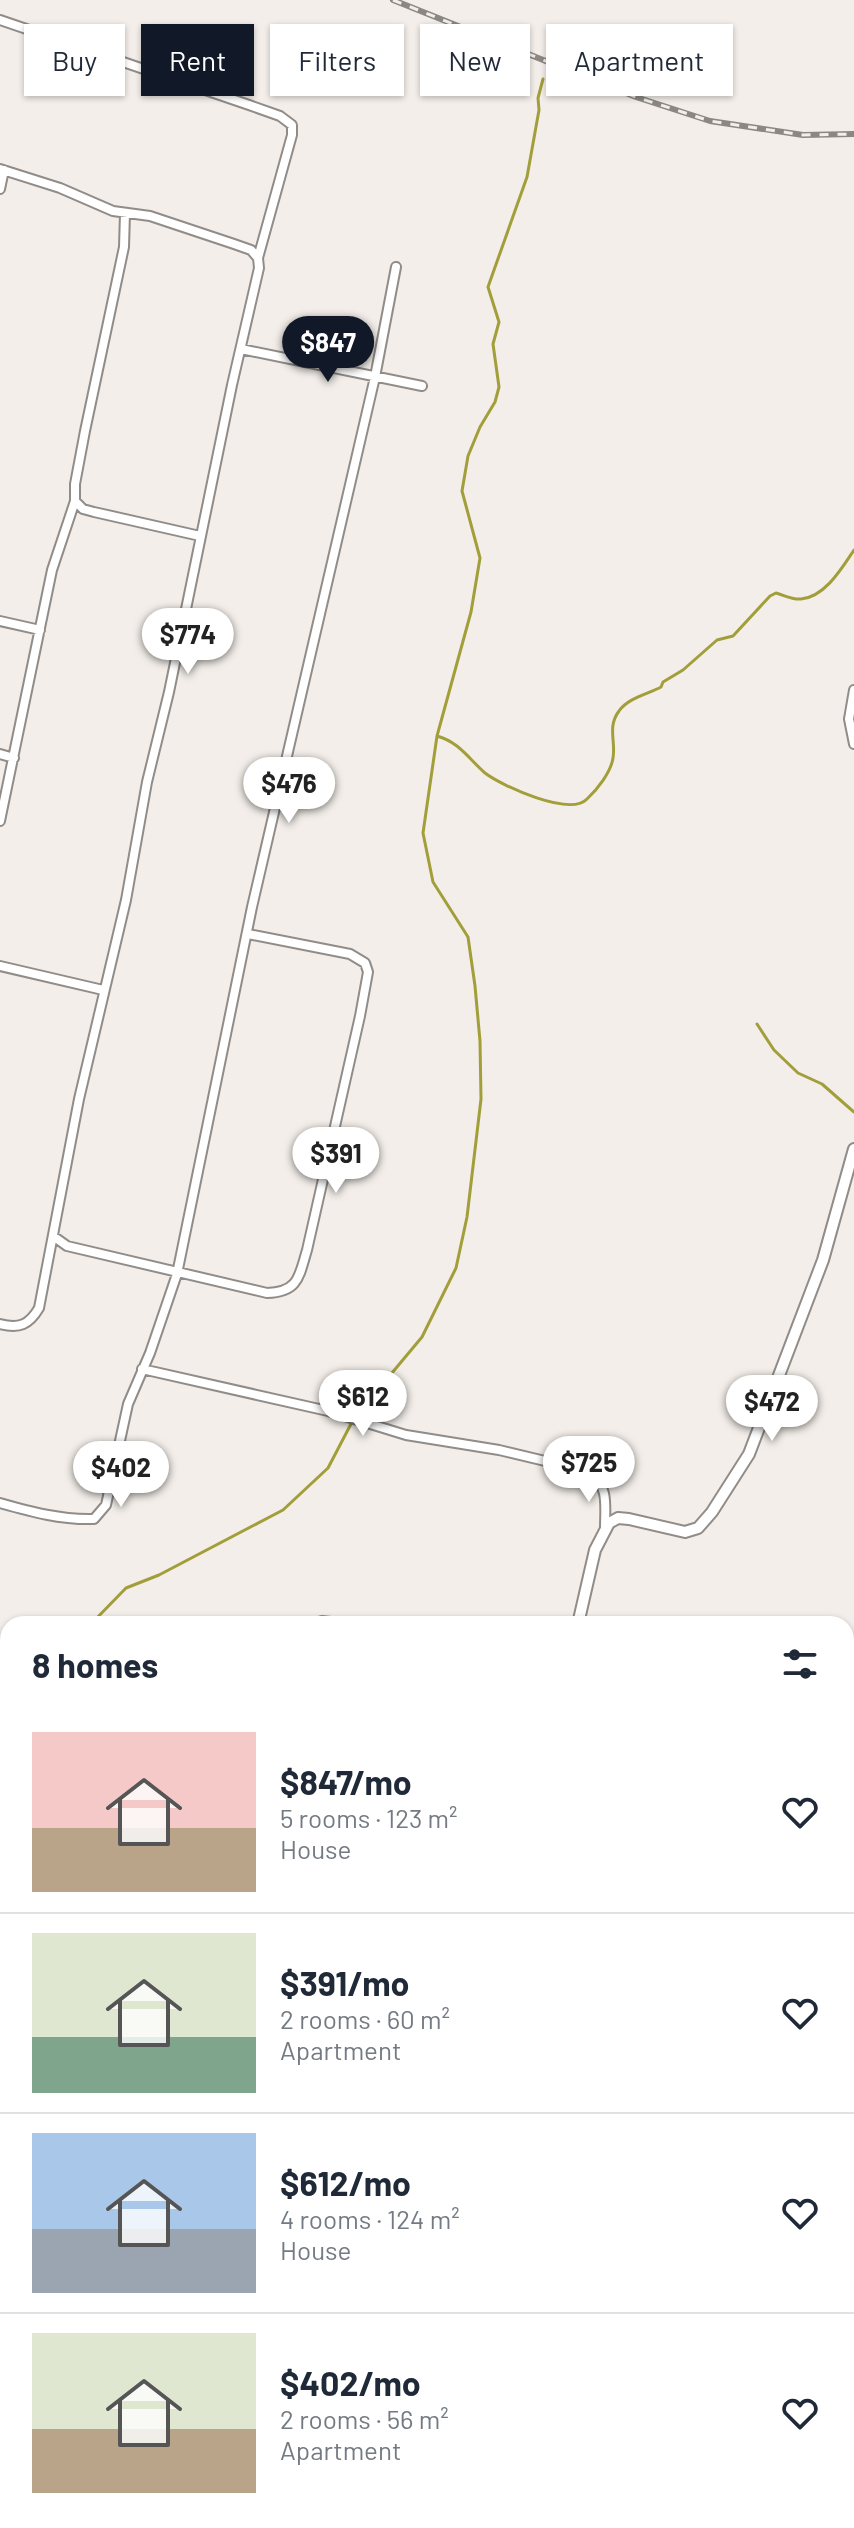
<!DOCTYPE html>
<meta charset="utf-8">
<style>
:root{--surface:#fff;--page:#f6f6f7;--text:#1f2937;--muted:#747a83;--line:#e0e1e3;--accent:#111827}
body{margin:0;font-family:Barlow,sans-serif;background:var(--page);color:var(--text);height:100vh;display:flex;flex-direction:column;font-size:30px;white-space:nowrap}
*{box-sizing:border-box;margin:0}
p{font-size:26px;color:var(--muted)}
.icon{flex:none;width:44px;height:44px;fill:none;stroke:currentColor;stroke-width:2;stroke-linecap:round;stroke-linejoin:round}
.map{position:relative;flex:1;overflow:hidden}
.details{position:absolute;left:0px;top:1616px;width:854px;height:912px;display:flex;flex-direction:column;background:var(--surface);border-radius:24px 24px 0 0;box-shadow:0 2px 6px #0004}
.details>*{flex:none}
.top-card{position:absolute;left:24px;top:24px;width:806px;height:72px;display:flex;gap:16px}
.price{position:absolute;translate:-50% -68px;padding:0 18px;border-radius:28px;background:#fff;color:#222;font-size:26px;line-height:52px;filter:drop-shadow(0 2px 4px #0008)}
.price::after{content:'';position:absolute;left:50%;top:48px;width:24px;height:18px;margin-left:-12px;background:inherit;clip-path:polygon(0 0,100% 0,50% 100%)}
.price.active{background:var(--accent);color:#fff}
ul{padding:0;list-style:none}
li{display:flex;align-items:center;gap:24px;height:200px;padding:0 32px}
li+li{border-top:2px solid var(--line)}
li span{display:grid;place-items:center;flex:none;width:224px;height:160px;border-radius:0px;color:#555}
li>.icon{margin-inline-start:auto}
span .icon{width:96px;height:96px;fill:#fffc;stroke-width:1}
li b{font-size:34px}
h2{display:flex;justify-content:space-between;align-items:center;height:96px;padding:0 32px;font-size:34px}
.chip{padding:0 28px;border-radius:0px;background:var(--surface);box-shadow:0 2px 6px #0004;font-size:28px;line-height:72px}
.chip.active{background:var(--accent);color:#fff}
.map>svg:first-child{display:block}
.lines{fill:none;stroke-linecap:round;stroke-linejoin:round}
.stream{stroke:#a29e3a;stroke-width:3}
.minor-casing{stroke:#918c88;stroke-width:12}
.tertiary-casing{stroke:#918c88;stroke-width:14}
.minor{stroke:#fff;stroke-width:8}
.tertiary{stroke:#fff;stroke-width:10}
.rail-casing{stroke:#8b8884;stroke-width:6}
.rail{stroke:#f3eee9;stroke-width:3;stroke-dasharray:9;stroke-linecap:butt}
</style>
<div class="map">
<svg width="854" height="2528" viewBox="0 0 854 2528">
<rect width="100%" height="100%" fill="#f3eee9"/>
<g class="lines">
<path class="stream" d="M437,736C459,742 469,759 485,773C502,786 570,817 587,799C597,790 611,772 613,758C616,741 607,727 619,711C628,698 648,694 661,687L663,682L683,670L717,640L733,636L770,596L776,593C784,595 792,600 801,599C825,597 842,568 854,550
M757,1024L774,1050L798,1073L822,1084L854,1112
M356,1416L422,1337L456,1268L467,1217L481,1099L480,1041L475,986L468,937L433,882L423,833L437,736L471,612L480,558L462,491L468,456L480,427L495,402L499,387L493,344L499,322L488,287L527,177L539,110L538,98L543,79
M91,1624L126,1588L159,1575L283,1510L328,1468L352,1422
M0,1720L8,1714
M846,2398L854,2397
M575,2520L586,2528
M562,2528L566,2520"/>
<defs>
<path id="minor" d="M0,20L249,105L280,116L292,125V135L258,258
M0,169L60,188L113,211L150,216L234,244L251,250L258,258L259,268L232,385L169,692L147,782L126,900L79,1099L39,1308C29,1325 19,1329 0,1324
M0,189L4,170
M125,213L124,247L85,431L75,484V501L83,509L94,512L200,536
M241,349L422,386
M0,621L40,630
M854,690L849,719L854,744
M0,754L14,758
M0,821L52,570L75,501
M0,966L103,990
M53,1236L67,1246L267,1293C299,1292 299,1276 307,1250L360,1016L368,972L365,963L350,954L248,934
M142,1369L328,1411L406,1435L499,1450L591,1472C609,1488 605,1506 605,1528
M0,1503C32,1512 61,1520 94,1519L106,1505L128,1404L150,1353L177,1274L252,907L375,377L396,267
M312,1624L322,1621L349,1624
M846,1705L854,1709
M846,1909L854,1913
M846,2116L854,2120
M0,2138L8,2117
M0,2254L8,2256
M846,2257L854,2253
M0,2371L8,2370
M0,2438L8,2452
M49,2520L56,2528
M849,2528L854,2524"/>
<path id="tertiary" d="M578,1624L595,1550L609,1523L618,1518L629,1519L685,1532L698,1528L712,1512L749,1454L823,1260L854,1149
M336,2520L337,2528"/>
</defs>
<use href="#minor" class="minor-casing"/>
<use href="#tertiary" class="tertiary-casing"/>
<use href="#minor" class="minor"/>
<use href="#tertiary" class="tertiary"/>
<defs>
<path id="rail" d="M393,0L636,97L710,121L803,135L854,134"/>
</defs>
<use href="#rail" class="rail-casing"/>
<use href="#rail" class="rail"/>
</g>
</svg>
<b class="price active" style="left:328px;top:384px">$847</b>
<b class="price" style="left:188px;top:676px">$774</b>
<b class="price" style="left:289px;top:825px">$476</b>
<b class="price" style="left:336px;top:1195px">$391</b>
<b class="price" style="left:363px;top:1438px">$612</b>
<b class="price" style="left:772px;top:1443px">$472</b>
<b class="price" style="left:589px;top:1504px">$725</b>
<b class="price" style="left:121px;top:1509px">$402</b>
<div class="top-card">
<a class="chip">Buy</a>
<a class="chip active">Rent</a>
<a class="chip">Filters</a>
<a class="chip">New</a>
<a class="chip">Apartment</a>
</div>
<section class="details">
<h2>8 homes<svg class="icon" aria-label="filters" viewBox="0 0 24 24"><path d="M4 7h16M4 17h16"/><circle cx="9" cy="7" r="2"/><circle cx="15" cy="17" r="2"/></svg></h2>
<ul>
<li><span style="background:linear-gradient(#f6c9c9 60%,#b9a48a 0)"><svg class="icon" aria-label="home" viewBox="0 0 24 24"><path d="M3 11l9-7 9 7M6 9v11h12V9"/></svg></span><div><b>$847/mo</b><p>5 rooms · 123 m²</p><p>House</p></div><svg class="icon" aria-label="heart" viewBox="0 0 24 24"><path d="M12 20l-8-8c-3-5 5-10 8-4 3-6 11-1 8 4z"/></svg></li>
<li><span style="background:linear-gradient(#dfe7d0 65%,#7fa58c 0)"><svg class="icon" aria-label="home" viewBox="0 0 24 24"><path d="M3 11l9-7 9 7M6 9v11h12V9"/></svg></span><div><b>$391/mo</b><p>2 rooms · 60 m²</p><p>Apartment</p></div><svg class="icon" aria-label="heart" viewBox="0 0 24 24"><path d="M12 20l-8-8c-3-5 5-10 8-4 3-6 11-1 8 4z"/></svg></li>
<li><span style="background:linear-gradient(#a9c7e8 60%,#9aa5b1 0)"><svg class="icon" aria-label="home" viewBox="0 0 24 24"><path d="M3 11l9-7 9 7M6 9v11h12V9"/></svg></span><div><b>$612/mo</b><p>4 rooms · 124 m²</p><p>House</p></div><svg class="icon" aria-label="heart" viewBox="0 0 24 24"><path d="M12 20l-8-8c-3-5 5-10 8-4 3-6 11-1 8 4z"/></svg></li>
<li><span style="background:linear-gradient(#dfe7d0 60%,#b9a48a 0)"><svg class="icon" aria-label="home" viewBox="0 0 24 24"><path d="M3 11l9-7 9 7M6 9v11h12V9"/></svg></span><div><b>$402/mo</b><p>2 rooms · 56 m²</p><p>Apartment</p></div><svg class="icon" aria-label="heart" viewBox="0 0 24 24"><path d="M12 20l-8-8c-3-5 5-10 8-4 3-6 11-1 8 4z"/></svg></li>
</ul>
</section>
</div>
